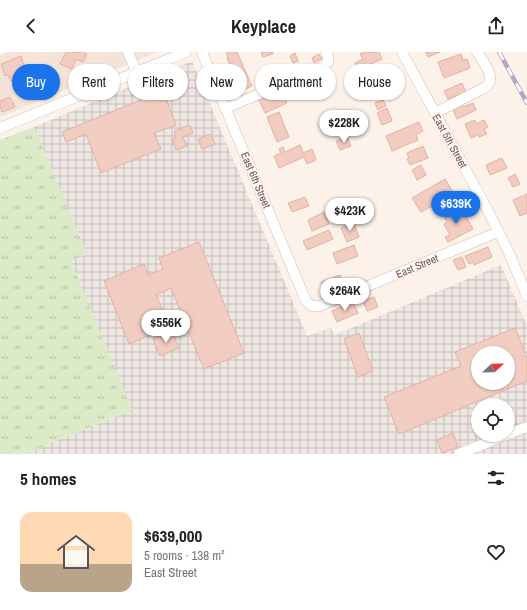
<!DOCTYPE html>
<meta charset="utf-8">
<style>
:root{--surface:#fff;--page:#f2f2f2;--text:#222;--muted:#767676;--accent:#1a73e8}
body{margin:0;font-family:"Archivo Narrow",sans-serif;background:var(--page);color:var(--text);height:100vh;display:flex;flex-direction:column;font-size:15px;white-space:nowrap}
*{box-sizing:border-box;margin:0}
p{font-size:13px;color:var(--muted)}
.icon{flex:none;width:22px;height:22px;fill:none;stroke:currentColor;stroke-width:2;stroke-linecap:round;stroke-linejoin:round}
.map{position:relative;height:402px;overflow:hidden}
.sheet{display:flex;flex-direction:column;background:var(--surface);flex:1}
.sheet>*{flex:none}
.hud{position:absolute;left:12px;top:12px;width:503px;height:36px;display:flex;gap:8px}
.needle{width:26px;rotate:68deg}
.buttons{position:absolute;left:471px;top:294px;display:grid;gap:8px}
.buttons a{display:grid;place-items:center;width:44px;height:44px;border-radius:50%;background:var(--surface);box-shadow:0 1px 3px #0004;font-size:20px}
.price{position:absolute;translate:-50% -34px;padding:0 9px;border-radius:14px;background:#fff;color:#222;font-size:13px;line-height:26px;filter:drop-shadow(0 1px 2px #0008)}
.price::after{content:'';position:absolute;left:50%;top:24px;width:12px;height:9px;margin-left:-6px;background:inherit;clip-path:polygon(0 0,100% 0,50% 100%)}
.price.active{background:var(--accent);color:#fff}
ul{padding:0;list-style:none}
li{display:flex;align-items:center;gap:12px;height:100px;padding:0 20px}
li span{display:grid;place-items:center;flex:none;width:112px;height:80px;border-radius:12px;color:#555}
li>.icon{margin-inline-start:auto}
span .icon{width:48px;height:48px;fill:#fffc;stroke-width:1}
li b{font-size:17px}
h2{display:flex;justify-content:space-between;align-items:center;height:48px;padding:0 20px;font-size:17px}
.pill{padding:0 14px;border-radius:18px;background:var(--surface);box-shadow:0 1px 3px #0004;font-size:14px;line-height:36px}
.pill.active{background:var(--accent);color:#fff}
header{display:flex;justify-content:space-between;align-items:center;height:52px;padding:0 20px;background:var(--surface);font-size:18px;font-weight:700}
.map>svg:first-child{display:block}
.residential{fill:#f4e3d8}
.industrial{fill:url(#industrial-grid);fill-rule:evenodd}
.grass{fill:url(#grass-tufts)}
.building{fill:#f1cdc1;stroke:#e4b1a2;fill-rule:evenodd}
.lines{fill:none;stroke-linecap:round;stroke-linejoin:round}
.minor-casing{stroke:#d1bbb1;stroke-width:11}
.minor{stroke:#fff;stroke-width:10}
.rail-casing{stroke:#b3a7c7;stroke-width:4.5}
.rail{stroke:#fff7f0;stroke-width:3;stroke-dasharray:9;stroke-linecap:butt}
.labels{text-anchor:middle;stroke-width:3;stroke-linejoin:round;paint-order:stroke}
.street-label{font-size:11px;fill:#77554d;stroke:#fff7f0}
</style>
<header><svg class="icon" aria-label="back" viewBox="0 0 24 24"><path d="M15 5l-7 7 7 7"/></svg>Keyplace<svg class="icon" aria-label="share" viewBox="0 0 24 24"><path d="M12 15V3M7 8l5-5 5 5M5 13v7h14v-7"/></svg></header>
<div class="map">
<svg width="527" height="402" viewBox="0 0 527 402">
<defs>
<pattern id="industrial-grid" width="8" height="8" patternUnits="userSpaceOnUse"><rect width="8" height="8" fill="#ede6e2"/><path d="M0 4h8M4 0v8" fill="none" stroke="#c5bdb9"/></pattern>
<pattern id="grass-tufts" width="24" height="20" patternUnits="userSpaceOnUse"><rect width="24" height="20" fill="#dbeac7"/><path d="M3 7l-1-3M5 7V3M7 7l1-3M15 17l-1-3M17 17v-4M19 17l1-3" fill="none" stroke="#b6c0a4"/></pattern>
</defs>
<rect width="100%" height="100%" fill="#fcf2e9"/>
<path class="residential" d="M8,0H157L0,65V3Z"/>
<path class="industrial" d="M192,9L307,284L331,276L335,283L501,213L527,274V402H24L132,358L71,209L87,202L34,75ZM478,301H508V331H478ZM478,353H508V383H478Z"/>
<path class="grass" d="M34,75L87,202L71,209L132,358L24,402H0V88Z"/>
<path class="building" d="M66,0H82L87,2L83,10L76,7L72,17L60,12Z
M226,0H237L252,34L241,39L227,6L228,5Z
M261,0H272L273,2L263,5Z
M365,0H379L382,7L358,18L355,11L363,7L360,2Z
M426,0H440L428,5Z
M295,1L298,9L293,11L290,4Z
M319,2L322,7L314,11L312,6Z
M461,2L463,8L467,7L470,16L444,26L438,10Z
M21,4L25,17L19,19L21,25L11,29L8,23L5,24L1,12Z
M285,14L289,23L280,27L277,18Z
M386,23L392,36L398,33L401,40L388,46L384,38L381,40L376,28Z
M29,26L34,38L23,43L18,30Z
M306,31L311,41L297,47L292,36Z
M462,31L466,40L448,47L444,39Z
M163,39L176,73L154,81L161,97L101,121L86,82L66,90L62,80Z
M281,39L287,51L265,61L259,48Z
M10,45L15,55L2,60L0,54V49Z
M383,48L386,54L378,58L375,51Z
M473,51L476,58L457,67L453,57L462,53L463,55Z
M387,56L392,69L382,73L377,61Z
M279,60L289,85L277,90L267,65Z
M475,68L476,72L484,68L488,75L484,77L487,82L479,85L478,83L471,86L465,72Z
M419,70L423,79L416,83L418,88L392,99L386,84Z
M190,73L193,81L183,85L187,94L176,98L172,87L176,86L174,79Z
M211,82L215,92L202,97L198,87Z
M347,85L351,94L340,98L336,89Z
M300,93L303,101L312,97L316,108L307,112L304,105L279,116L274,104L281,101L279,97L283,95L285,100Z
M423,94L428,106L410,113L407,107L409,106L407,101Z
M502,106L507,116L490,123L486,113Z
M421,113L426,123L417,128L412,118Z
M515,122L520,132L513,135L508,126Z
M445,127L454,142L421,160L412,146Z
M527,142V161L520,164L513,148Z
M305,145L309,154L292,160L288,151Z
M450,156L456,165L464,161L473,177L448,190L445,185L450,183L444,172L447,170L442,160Z
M324,160L329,172L312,179L308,168Z
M354,171L359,185L347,190L341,176Z
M329,178L333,187L307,198L303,189Z
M199,190L244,301L204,317L171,236L156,243L170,275L129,292L104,229L144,212L148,223L163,217L159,206Z
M354,193L358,204L337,212L333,201Z
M488,195L492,205L474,213L473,210L469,212L465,204Z
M462,205L466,215L458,218L453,208Z
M340,223L343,232L324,239L321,230Z
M374,245L378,255L367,259L363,249Z
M353,250L358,261L337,270L332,259Z
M515,276L527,306V329L399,382L384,345L461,314L455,300ZM478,301H508V331H478Z
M172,279L179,296L160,304L153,287Z
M359,281L373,319L358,325L344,287Z
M511,357L517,372L508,375V359Z
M453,381L458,395L442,401L437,388Z"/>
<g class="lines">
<defs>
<path id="minor" d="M128,0L137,21
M202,0L306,249L312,254H320L498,180
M402,0L487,157L509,201L527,244
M226,56L323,15L328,10V5L326,0
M435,61L486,35C497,25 483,10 477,0
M0,76L186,0
M508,382L527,375
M459,402L506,383"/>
</defs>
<use href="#minor" class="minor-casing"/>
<use href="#minor" class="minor"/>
<defs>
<path id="rail" d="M499,0L527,51"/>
</defs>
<use href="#rail" class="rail-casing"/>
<use href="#rail" class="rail"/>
</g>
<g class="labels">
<g class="street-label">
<text transform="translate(450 89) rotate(61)" y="4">East 5th Street</text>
<text transform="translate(256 128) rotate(67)" y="4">East 6th Street</text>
<text transform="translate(417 214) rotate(-23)" y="4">East Street</text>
</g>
</g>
</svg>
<div class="buttons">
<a><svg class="needle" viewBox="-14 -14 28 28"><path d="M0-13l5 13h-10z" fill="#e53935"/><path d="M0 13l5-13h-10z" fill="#767676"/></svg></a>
<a><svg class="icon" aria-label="locate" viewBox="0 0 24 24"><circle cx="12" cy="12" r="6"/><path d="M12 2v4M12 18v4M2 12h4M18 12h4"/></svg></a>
</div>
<b class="price" style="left:344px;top:92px">$228K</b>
<b class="price active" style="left:456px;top:173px">$639K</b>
<b class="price" style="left:350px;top:180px">$423K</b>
<b class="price" style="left:345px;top:260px">$264K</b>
<b class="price" style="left:166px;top:292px">$556K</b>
<div class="hud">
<a class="pill active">Buy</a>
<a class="pill">Rent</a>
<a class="pill">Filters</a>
<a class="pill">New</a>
<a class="pill">Apartment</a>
<a class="pill">House</a>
</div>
</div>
<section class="sheet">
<h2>5 homes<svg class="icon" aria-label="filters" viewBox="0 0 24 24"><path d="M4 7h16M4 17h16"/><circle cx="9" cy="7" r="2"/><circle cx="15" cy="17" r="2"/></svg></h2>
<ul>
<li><span style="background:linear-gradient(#ffd9b3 65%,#b9a48a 0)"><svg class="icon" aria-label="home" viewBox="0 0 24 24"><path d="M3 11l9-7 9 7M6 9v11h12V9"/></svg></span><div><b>$639,000</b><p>5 rooms · 138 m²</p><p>East Street</p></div><svg class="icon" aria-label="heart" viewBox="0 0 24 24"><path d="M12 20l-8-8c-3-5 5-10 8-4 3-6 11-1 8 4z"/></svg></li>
</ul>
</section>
